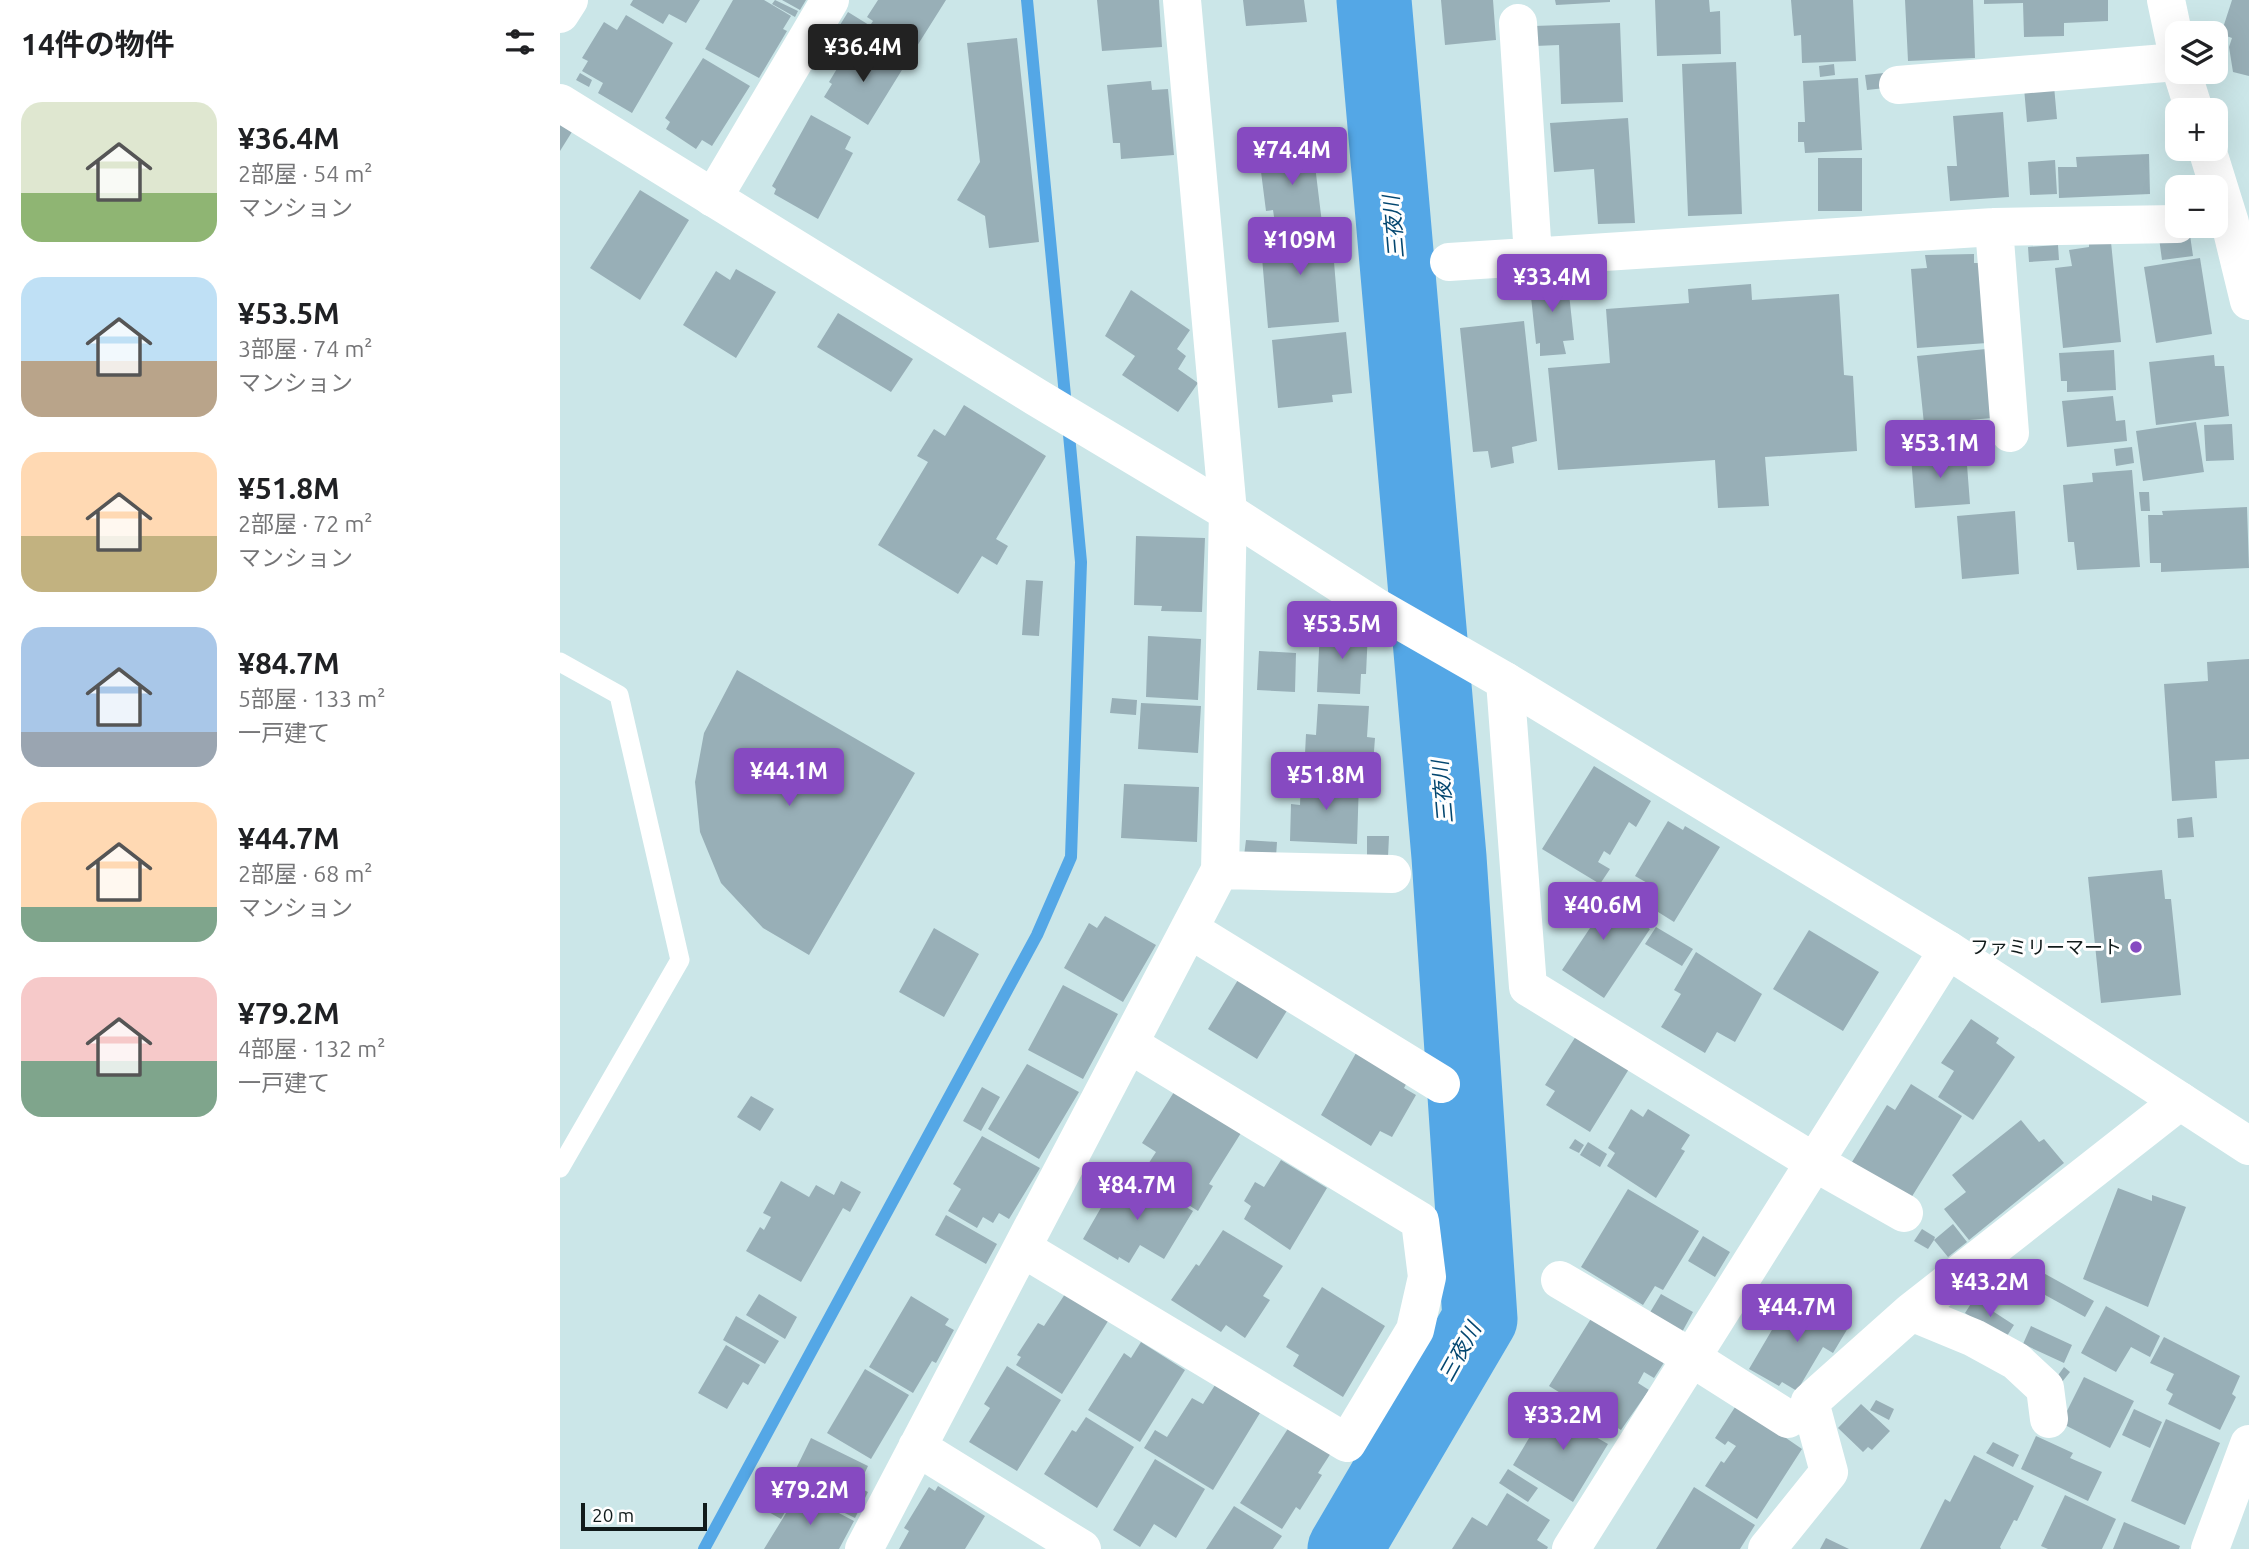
<!DOCTYPE html>
<html lang="ja">
<meta charset="utf-8">
<style>
:root{--surface:#fff;--page:#f2f2f2;--text:#202124;--muted:#757577;--accent:#864ac1}
body{margin:0;font-family:Ubuntu,"Noto Sans JP",sans-serif;background:var(--page);color:var(--text);height:100vh;display:flex;flex-direction:column;font-size:26px;white-space:nowrap}
*{box-sizing:border-box;margin:0}
p{font-size:23px;color:var(--muted)}
.icon{flex:none;width:38px;height:38px;fill:none;stroke:currentColor;stroke-width:2;stroke-linecap:round;stroke-linejoin:round}
.map{position:relative;flex:1;overflow:hidden}
.panel{display:flex;flex-direction:column;background:var(--surface);width:560px}
.panel>*{flex:none}
.controls{position:absolute;left:1605px;top:21px;display:grid;gap:14px}
.controls a{display:grid;place-items:center;width:63px;height:63px;border-radius:14px;background:var(--surface);box-shadow:0 7px 28px #0002;font-size:35px}
.scale{position:absolute;left:21px;bottom:18px;width:126px;box-sizing:border-box;padding-left:7px;border:4px solid #111b1b;border-top:0;font-size:19px;line-height:24px;white-space:nowrap;color:#111b1b;-webkit-text-stroke:5px #fff;paint-order:stroke}
.price{position:absolute;translate:-50% -60px;padding:0 16px;border-radius:7px;background:var(--accent);color:#fff;font-size:23px;line-height:46px;filter:drop-shadow(0 2px 4px #0008)}
.price::after{content:'';position:absolute;left:50%;top:42px;width:21px;height:16px;margin-left:-10px;background:inherit;clip-path:polygon(0 0,100% 0,50% 100%)}
.price.on{background:#222;color:#fff}
ul{padding:0;list-style:none}
li{display:flex;align-items:center;gap:21px;height:175px;padding:0 21px}
li span{display:grid;place-items:center;flex:none;width:196px;height:140px;border-radius:21px;color:#555}
li>.icon{margin-inline-start:auto}
span .icon{width:84px;height:84px;fill:#fffc;stroke-width:1}
li b{font-size:30px}
h2{display:flex;justify-content:space-between;align-items:center;height:84px;padding:0 21px;font-size:30px}
main{display:flex;flex:1;min-height:0}
.map>svg:first-child{display:block}
.lines{fill:none;stroke-linecap:round;stroke-linejoin:round}
.stream{stroke:#54a7e6;stroke-width:12}
.river{stroke:#54a7e6;stroke-width:75}
.building{fill:#98afb7}
.service{stroke:#fff;stroke-width:19}
.minor{stroke:#fff;stroke-width:38}
.tertiary{stroke:#fff;stroke-width:38}
.poi-dot{fill:#864ac1;stroke:#fff;stroke-width:2.5}
.labels{text-anchor:middle;stroke-width:6;stroke-linejoin:round;paint-order:stroke}
.poi-label{font-size:19px;fill:#111b1b;stroke:#fff;text-anchor:end}
.water-label{font-size:21px;font-style:italic;fill:#044770;stroke:#fff}
</style>
<main>
<section class="panel">
<h2>14件の物件<svg class="icon" aria-label="filters" viewBox="0 0 24 24"><path d="M4 7h16M4 17h16"/><circle cx="9" cy="7" r="2"/><circle cx="15" cy="17" r="2"/></svg></h2>
<ul>
<li><span style="background:linear-gradient(#dfe7d0 65%,#8fb573 0)"><svg class="icon" aria-label="home" viewBox="0 0 24 24"><path d="M3 11l9-7 9 7M6 9v11h12V9"/></svg></span><div><b>¥36.4M</b><p>2部屋 · 54 m²</p><p>マンション</p></div></li>
<li><span style="background:linear-gradient(#bfe0f5 60%,#b9a48a 0)"><svg class="icon" aria-label="home" viewBox="0 0 24 24"><path d="M3 11l9-7 9 7M6 9v11h12V9"/></svg></span><div><b>¥53.5M</b><p>3部屋 · 74 m²</p><p>マンション</p></div></li>
<li><span style="background:linear-gradient(#ffd9b3 60%,#c2b280 0)"><svg class="icon" aria-label="home" viewBox="0 0 24 24"><path d="M3 11l9-7 9 7M6 9v11h12V9"/></svg></span><div><b>¥51.8M</b><p>2部屋 · 72 m²</p><p>マンション</p></div></li>
<li><span style="background:linear-gradient(#a9c7e8 75%,#9aa5b1 0)"><svg class="icon" aria-label="home" viewBox="0 0 24 24"><path d="M3 11l9-7 9 7M6 9v11h12V9"/></svg></span><div><b>¥84.7M</b><p>5部屋 · 133 m²</p><p>一戸建て</p></div></li>
<li><span style="background:linear-gradient(#ffd9b3 75%,#7fa58c 0)"><svg class="icon" aria-label="home" viewBox="0 0 24 24"><path d="M3 11l9-7 9 7M6 9v11h12V9"/></svg></span><div><b>¥44.7M</b><p>2部屋 · 68 m²</p><p>マンション</p></div></li>
<li><span style="background:linear-gradient(#f6c9c9 60%,#7fa58c 0)"><svg class="icon" aria-label="home" viewBox="0 0 24 24"><path d="M3 11l9-7 9 7M6 9v11h12V9"/></svg></span><div><b>¥79.2M</b><p>4部屋 · 132 m²</p><p>一戸建て</p></div></li>
</ul>
</section>
<div class="map">
<svg width="1689" height="1549" viewBox="0 0 1689 1549">
<rect width="100%" height="100%" fill="#cbe6e8"/>
<g class="lines">
<path class="stream" d="M467,0L506,406
M144,1549L477,935L511,857L521,562L508,424"/>
<path class="river" d="M785,1549L920,1319L889,857L814,0"/>
</g>
<path class="building" d="M73,0H140L126,23L109,14L103,24L70,5Z
M173,0H204L231,16L223,29L227,31L199,78L145,49Z
M215,0L238,11L235,17L212,4Z
M222,0H246L240,10Z
M318,0H386L352,54L309,27L313,21L307,17Z
M537,0H599L602,47L542,51Z
M683,0H744L747,22L686,26Z
M881,0H933L936,40L885,45Z
M995,0H1050V2L996,5Z
M1095,0H1149L1150,12L1160,11L1161,54L1097,56Z
M1231,0H1293L1296,61L1242,63L1241,35L1234,36Z
M1345,0H1413L1415,58L1348,61Z
M1424,0H1548V21L1504,23V36L1464,37L1463,3L1424,4Z
M1672,0H1689V76L1673,72L1669,47L1672,38L1661,34Z
M288,12L309,25L300,38L280,25Z
M66,15L113,43L72,113L38,93L43,83L22,71L28,61L22,58L44,22L57,30Z
M1060,23L1063,102L1001,104L999,45L975,46L974,26Z
M457,38L479,242L429,248L425,216L397,200L420,162L407,43Z
M296,50L316,63L322,51L345,65L308,125L264,97L272,84L269,82L287,52L293,56Z
M143,58L190,86L152,146L142,140L136,149L106,129L110,122L105,118Z
M1176,62L1182,214L1128,216L1122,64Z
M1274,64L1275,75L1260,77L1259,66Z
M20,73L32,80L29,87L16,80Z
M1324,73L1325,88L1307,90L1305,75Z
M1298,78L1302,150L1245,153L1244,142H1238V122H1245L1243,81Z
M591,81L592,90L608,89L614,155L561,159L560,143H553L547,85Z
M1494,86L1497,119L1467,122L1464,88Z
M1443,112L1449,197L1390,201L1387,166H1397L1393,116Z
M251,115L291,137L285,149L293,153L258,219L214,194L216,189L212,186Z
M0,118L15,127L0,151Z
M1068,118L1075,223L1038,224L1034,169L994,172L990,123Z
M752,141L762,223L716,230L713,210L706,211L700,164L720,161L718,146Z
M1589,154L1590,194L1499,198L1498,167H1517L1516,157Z
M1258,158H1302V211H1258Z
M1495,160L1497,194L1470,195L1468,162Z
M80,190L129,220L80,300L30,268Z
M771,226L779,322L708,328L700,234Z
M1630,235L1633,256L1602,260L1599,238Z
M1551,242L1561,342L1503,348L1495,268L1512,266L1509,250L1529,247V243Z
M1498,245L1499,260L1469,262L1468,247Z
M1414,254V263H1421L1427,343L1357,348L1351,269L1367,268L1365,255Z
M1640,258L1652,334L1596,343L1584,267Z
M176,269L216,292L176,358L123,325L156,271L170,280Z
M1007,275L1014,340L1003,341L1006,354L980,356V343L976,344L969,278Z
M1191,284L1192,300L1279,294L1284,375L1293,376L1297,451L1205,457L1209,506L1158,508L1155,460L998,470L988,368L1050,363L1046,309L1129,303L1128,289Z
M571,290L630,330L617,349L626,356L618,369L638,383L618,412L562,375L575,356L545,336Z
M278,313L353,359L331,392L257,347Z
M964,321L977,441L952,447L954,463L931,468L928,451L913,452L900,328Z
M786,332L792,393L772,395L773,402L718,408L712,340Z
M1426,349L1432,418L1364,424L1357,356Z
M1554,350L1556,390L1507,392V381H1501L1499,353Z
M1654,355L1655,366H1664L1669,416L1596,425L1589,362Z
M1553,396L1556,421L1565,420L1567,441L1507,447L1502,401Z
M404,405L486,456L436,539L448,546L437,565L422,556L398,594L318,545L368,462L357,456L374,429L385,436Z
M1636,422L1644,472L1583,481L1576,431Z
M1672,424L1674,460L1646,461L1644,425Z
M1572,447L1574,463L1556,466L1554,449Z
M1406,452L1410,504L1355,508L1351,456Z
M1572,470L1580,567L1517,570L1514,542H1508L1503,485L1533,482L1532,473Z
M1579,492H1589L1590,511H1581Z
M1687,507L1689,568L1601,572V563H1590L1588,515H1603L1602,511Z
M1455,511L1459,574L1402,579L1397,516Z
M576,536L645,538L642,612L601,611L602,606L574,605Z
M466,580L483,581L479,636L462,635Z
M760,629L808,631L806,674H801L800,694L757,692Z
M588,636L641,639L638,700L586,697Z
M699,651L736,653L735,692L697,690Z
M1689,659V759L1655,761L1657,798L1612,801L1604,684L1648,681L1647,662Z
M177,670L355,773L249,955L203,928L161,883L140,832L135,782L144,733Z
M552,698L577,700L576,715L550,713Z
M581,703L641,706L638,753L578,749Z
M758,704L809,706L807,737L815,738L812,778L744,774L746,734L756,735Z
M1034,766L1091,801L1076,827L1069,822L1050,855L1044,851L1038,862L1050,869L1040,884L982,849Z
M741,779L799,781L797,844L730,841L731,804L740,805Z
M564,784L639,787L637,842L561,838Z
M1632,817L1634,837L1618,838L1617,819Z
M1108,821L1123,830L1125,826L1160,847L1114,922L1079,900L1089,884L1075,876Z
M807,836H829L828,857H807Z
M686,840L717,842L716,857L684,856Z
M1602,870L1605,899H1611L1621,995L1541,1003L1528,877Z
M1025,886L1090,929L1044,998L1002,970L1030,928L1007,913Z
M545,916L596,945L563,1002L504,968L529,923L537,928Z
M1096,927L1133,949L1122,966L1085,944Z
M374,928L419,954L384,1017L339,992Z
M1249,930L1319,972L1283,1031L1213,989Z
M1136,952L1202,994L1175,1042L1157,1032L1145,1053L1101,1027L1121,994L1114,990Z
M684,970L733,1001L697,1059L648,1029Z
M503,985L558,1014L523,1079L468,1050Z
M1411,1019L1439,1038L1436,1043L1455,1057L1413,1120L1378,1097L1394,1071L1381,1063Z
M1016,1036L1069,1069L1030,1132L986,1105L995,1091L985,1085Z
M800,1046L851,1075L844,1088L856,1095L832,1137L820,1131L811,1146L761,1115Z
M467,1064L519,1092L479,1159L428,1129Z
M1351,1084L1402,1116L1351,1198L1292,1162L1327,1105L1335,1110Z
M422,1087L440,1097L421,1131L403,1121Z
M614,1092L681,1133L649,1184L653,1186L638,1211L581,1175L596,1152L582,1143Z
M191,1096L214,1109L200,1131L177,1117Z
M1071,1109L1083,1117L1088,1109L1130,1135L1121,1149L1125,1151L1096,1198L1047,1166L1055,1153L1048,1148Z
M1461,1120L1479,1142L1484,1139L1504,1163L1409,1240L1384,1209L1406,1192L1392,1175Z
M422,1136L480,1168L449,1219L439,1213L433,1223L423,1217L417,1228L388,1211L401,1189L393,1184Z
M1015,1139L1024,1145L1019,1153L1009,1148Z
M1028,1142L1047,1154L1040,1167L1020,1155Z
M721,1160L767,1188L730,1250L684,1219L691,1206L684,1201L695,1182L704,1187Z
M570,1174L633,1211L604,1259L580,1245L569,1263L559,1257L558,1260L523,1239L550,1192L557,1196Z
M221,1181L249,1197L256,1185L274,1195L281,1181L301,1192L290,1212L283,1208L241,1282L186,1251L200,1227L204,1230L211,1217L203,1213Z
M1558,1188L1592,1201V1195L1626,1207L1588,1307L1523,1279Z
M1068,1189L1139,1231L1103,1290L1095,1286L1083,1305L1021,1267Z
M386,1215L437,1244L426,1264L375,1235Z
M1393,1224L1407,1242L1388,1257L1374,1240L1368,1249L1354,1241L1362,1229L1375,1237L1374,1240Z
M663,1230L723,1266L703,1296L710,1300L685,1338L666,1325L661,1332L611,1300L636,1264L639,1266Z
M1143,1236L1170,1252L1155,1277L1128,1261Z
M1469,1265L1534,1301L1525,1317L1460,1281Z
M762,1287L825,1326L783,1397L733,1366L739,1355L726,1347Z
M507,1291L550,1318L502,1394L456,1365L461,1357L457,1355L478,1323L484,1326Z
M199,1294L237,1317L225,1339L186,1315Z
M1101,1294L1133,1312L1121,1334L1089,1314Z
M1233,1294L1288,1328L1273,1353L1263,1347L1237,1391L1222,1382L1219,1386L1189,1369Z
M351,1296L389,1319L385,1325L394,1330L376,1363L372,1361L353,1393L309,1367Z
M1414,1299L1454,1325L1445,1339L1405,1313Z
M1546,1306L1600,1336L1590,1357L1571,1347L1556,1372L1521,1353Z
M176,1316L219,1341L205,1364L163,1340Z
M1032,1317L1105,1361L1094,1378L1084,1372L1078,1383L1089,1390L1061,1430L989,1386Z
M1471,1326L1512,1345L1504,1363L1463,1344Z
M1604,1337L1680,1376L1672,1394L1676,1397L1660,1430L1608,1404L1613,1394L1606,1390L1614,1374L1590,1363Z
M581,1342L625,1370L580,1442L528,1410L564,1353L571,1358Z
M166,1345L200,1365L188,1385L183,1382L167,1409L138,1393Z
M447,1366L501,1400L457,1471L409,1442L430,1408L424,1404Z
M1504,1367L1510,1372L1502,1382L1496,1378Z
M305,1369L349,1395L311,1459L267,1433Z
M1524,1377L1574,1401L1550,1448L1501,1423Z
M655,1385L700,1413L653,1490L584,1448L595,1430L607,1437L632,1398L643,1404Z
M1316,1400L1334,1409L1329,1420L1310,1410Z
M1010,1403L1042,1423L1034,1436L1048,1444L1013,1502L953,1465L984,1413L998,1422Z
M1177,1404L1242,1449L1197,1519L1145,1486L1161,1461L1164,1463L1176,1446L1168,1441L1165,1445L1155,1438Z
M1301,1404L1330,1431L1312,1450L1308,1447L1303,1452L1278,1428Z
M1574,1409L1602,1422L1590,1448L1562,1435Z
M526,1417L574,1447L537,1508L484,1474L512,1430L516,1432Z
M1606,1419L1660,1443L1625,1525L1571,1501Z
M729,1427L771,1453L758,1473L762,1475L740,1510L736,1507L722,1529L680,1503Z
M1476,1436L1513,1453L1510,1458L1542,1472L1528,1501L1461,1469Z
M251,1438L308,1466L298,1487L308,1492L295,1518L228,1485Z
M1433,1442L1459,1455L1453,1467L1426,1453Z
M1414,1455L1474,1486L1457,1521L1454,1520L1440,1547L1441,1549H1360L1385,1499L1390,1502Z
M595,1459L645,1489L616,1538L594,1524L580,1547L553,1530Z
M948,1469L978,1488L968,1502L939,1483Z
M215,1481L236,1493L221,1519L200,1507Z
M378,1486L425,1516L405,1549H339L349,1531L344,1528L369,1487L375,1491Z
M1134,1487L1195,1525L1180,1549H1096Z
M239,1492L294,1521L279,1549H204Z
M947,1493L990,1520L977,1540L988,1547L987,1549H892L912,1517L927,1526Z
M1505,1495L1556,1519L1542,1549H1488L1481,1546Z
M674,1506L722,1536L713,1549H646Z
M1564,1522L1620,1546L1619,1549H1553Z
M1266,1538L1289,1549H1260Z"/>
<g class="lines">
<path class="service" d="M0,662L59,695L120,960L0,1168"/>
<path class="minor" d="M0,14L9,0
M958,23L973,256
M1338,85L1617,62
M153,198L270,0
M1434,227L1450,433
M889,262L1434,227L1617,224
M945,681L968,987L1254,1162L1344,1213
M660,870L832,874
M629,929L881,1084
M462,1248L787,1443L855,1330L867,1277L860,1221L569,1044
M1000,1280L1132,1358L1228,1419
M1351,1312L1414,1338L1456,1361L1485,1388L1489,1419
M357,1447L522,1549
M304,1549L660,870L668,512L622,0
M1011,1549L1388,950
M1207,1549L1269,1472L1250,1402L1351,1312L1620,1101"/>
<path class="tertiary" d="M1606,0L1617,52
M1622,72L1634,110
M0,103L476,397L668,512L816,607L945,681L1388,950L1689,1146
M1647,149L1670,223L1689,301
M1650,1549L1689,1444"/>
</g>
<circle class="poi-dot" cx="1576" cy="947" r="7"/>
<g class="labels">
<g class="poi-label">
<text x="1562" y="954">ファミリーマート</text>
</g>
<g class="water-label">
<text transform="translate(834 227) rotate(-95)" y="7">三夜川</text>
<text transform="translate(883 792) rotate(-95)" y="7">三夜川</text>
<text transform="translate(900 1352) rotate(-61)" y="7">三夜川</text>
</g>
</g>
</svg>
<div class="controls">
<a><svg class="icon" aria-label="layers" viewBox="0 0 24 24"><path d="M12 4l9 5-9 5-9-5zM3 14l9 5 9-5"/></svg></a>
<a>+</a>
<a>−</a>
</div>
<div class="scale">20 m</div>
<b class="price on" style="left:303px;top:84px">¥36.4M</b>
<b class="price" style="left:732px;top:187px">¥74.4M</b>
<b class="price" style="left:740px;top:277px">¥109M</b>
<b class="price" style="left:992px;top:314px">¥33.4M</b>
<b class="price" style="left:1380px;top:480px">¥53.1M</b>
<b class="price" style="left:782px;top:661px">¥53.5M</b>
<b class="price" style="left:229px;top:808px">¥44.1M</b>
<b class="price" style="left:766px;top:812px">¥51.8M</b>
<b class="price" style="left:1043px;top:942px">¥40.6M</b>
<b class="price" style="left:577px;top:1222px">¥84.7M</b>
<b class="price" style="left:1430px;top:1319px">¥43.2M</b>
<b class="price" style="left:1237px;top:1344px">¥44.7M</b>
<b class="price" style="left:1003px;top:1452px">¥33.2M</b>
<b class="price" style="left:250px;top:1527px">¥79.2M</b>
</div>
</main>
